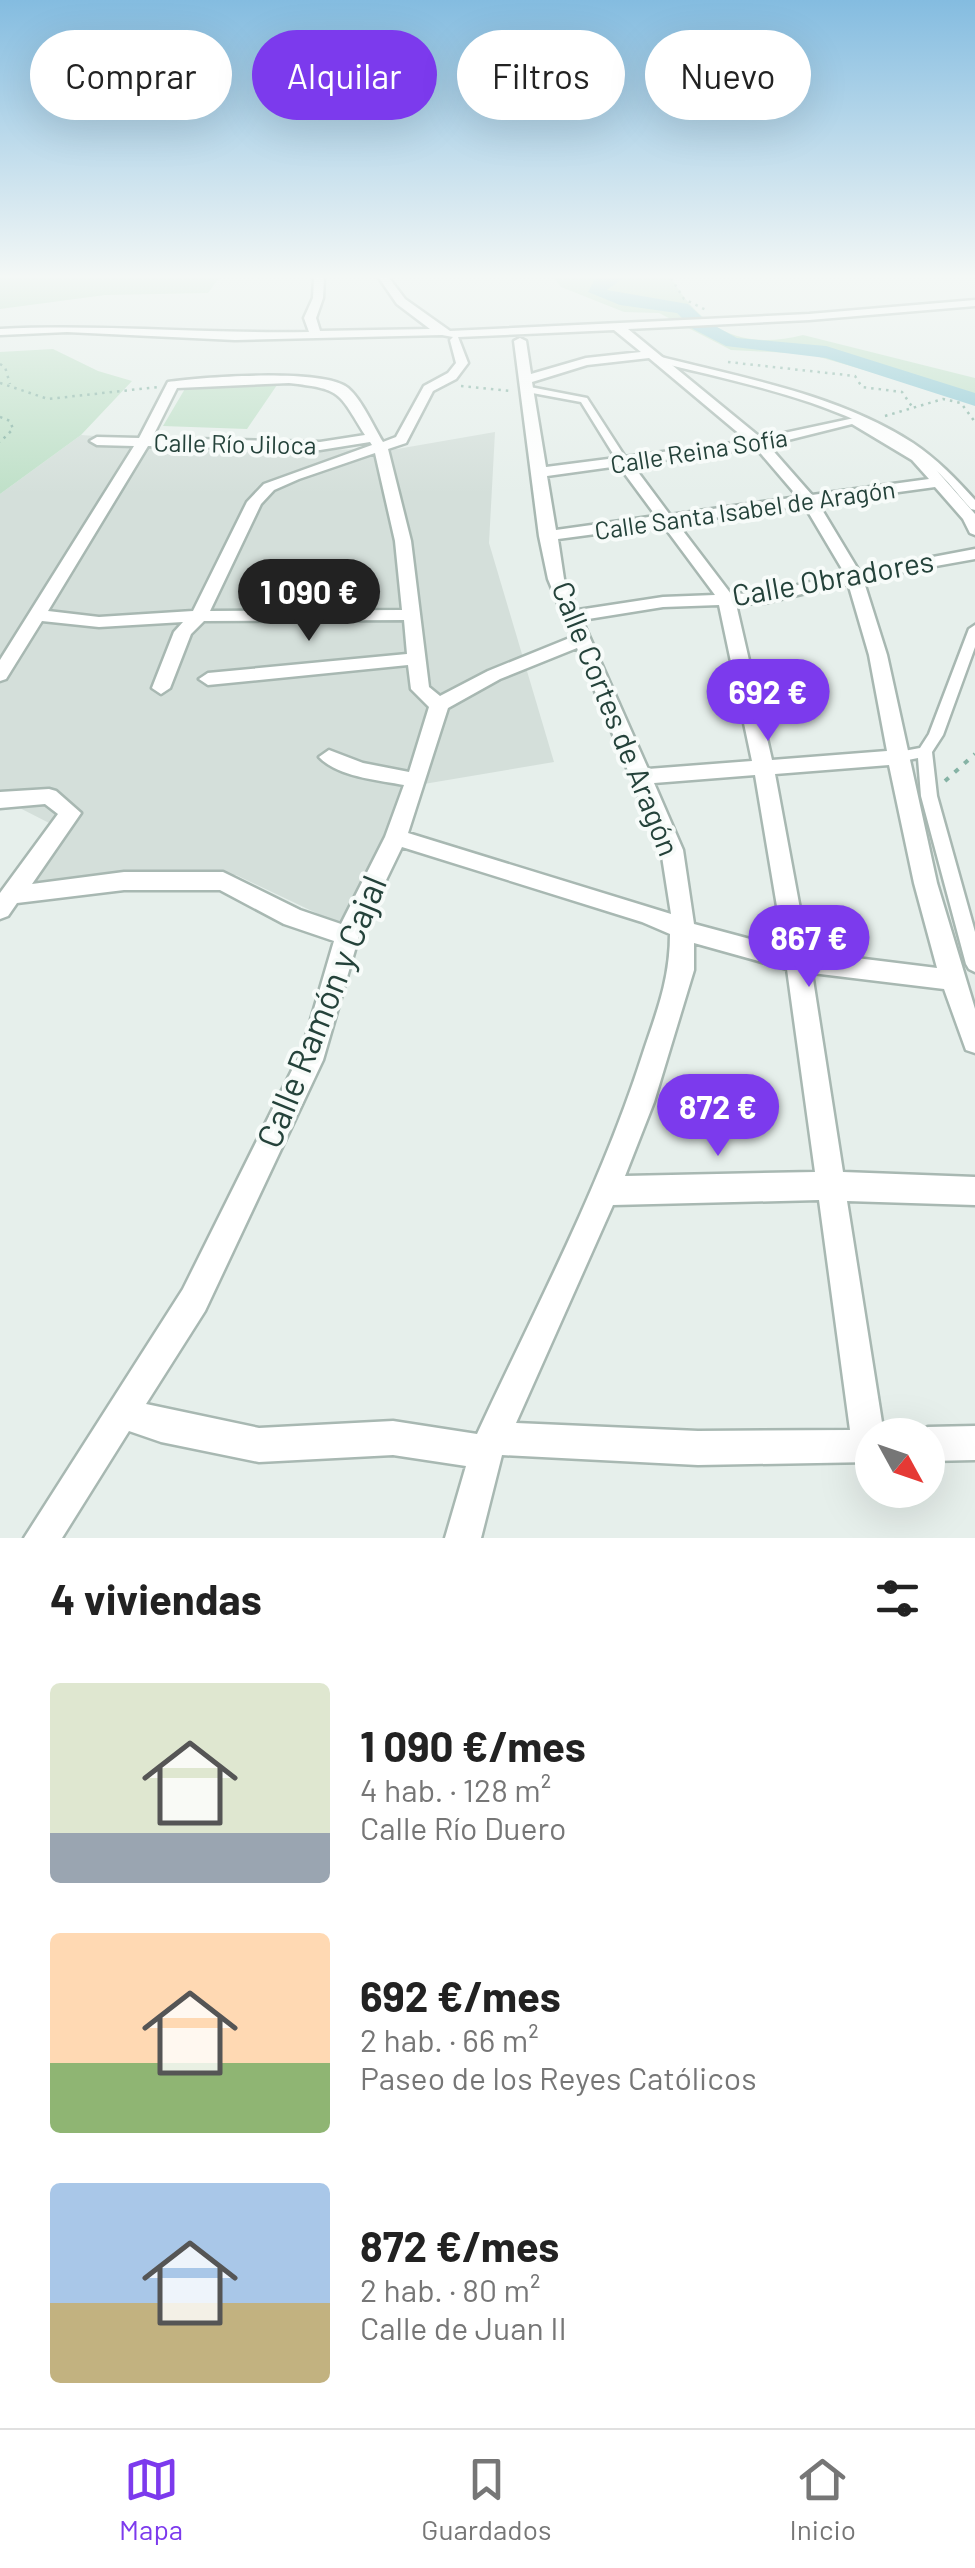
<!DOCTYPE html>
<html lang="es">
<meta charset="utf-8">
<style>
:root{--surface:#fff;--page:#f6f6f6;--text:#222;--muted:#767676;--line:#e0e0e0;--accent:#7c3aed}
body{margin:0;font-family:Barlow,sans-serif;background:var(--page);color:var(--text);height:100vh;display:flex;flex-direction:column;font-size:38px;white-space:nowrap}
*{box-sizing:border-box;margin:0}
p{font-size:32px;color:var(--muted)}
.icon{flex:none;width:55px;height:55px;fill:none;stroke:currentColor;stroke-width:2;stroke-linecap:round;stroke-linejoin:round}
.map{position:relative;height:1538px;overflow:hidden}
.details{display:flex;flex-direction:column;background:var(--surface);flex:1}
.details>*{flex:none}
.hud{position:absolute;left:30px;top:30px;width:915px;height:90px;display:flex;gap:20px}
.needle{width:65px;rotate:130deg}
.controls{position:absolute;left:855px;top:1418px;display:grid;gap:20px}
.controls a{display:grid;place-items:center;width:90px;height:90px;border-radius:50%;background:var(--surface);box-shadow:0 10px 40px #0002;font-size:50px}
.price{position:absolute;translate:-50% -85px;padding:0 22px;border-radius:35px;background:var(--accent);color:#fff;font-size:32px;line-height:65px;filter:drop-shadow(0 2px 5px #0008)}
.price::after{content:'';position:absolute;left:50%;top:60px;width:30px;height:22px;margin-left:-15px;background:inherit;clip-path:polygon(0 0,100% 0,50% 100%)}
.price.on{background:#222;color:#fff}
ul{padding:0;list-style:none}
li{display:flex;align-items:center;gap:30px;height:250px;padding:0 50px}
li span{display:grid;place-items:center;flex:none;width:280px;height:200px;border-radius:10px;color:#555}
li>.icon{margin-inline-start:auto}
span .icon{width:120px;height:120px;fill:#fffc;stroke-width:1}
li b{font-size:42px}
h2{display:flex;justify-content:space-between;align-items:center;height:120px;padding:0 50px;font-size:42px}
.tag{padding:0 35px;border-radius:45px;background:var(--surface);box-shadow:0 10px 40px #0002;font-size:35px;line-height:90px}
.tag.on{background:var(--accent);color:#fff}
.dock{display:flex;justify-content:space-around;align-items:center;height:140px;border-top:2px solid var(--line);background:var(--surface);font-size:28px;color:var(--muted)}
.dock a{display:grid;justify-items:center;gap:5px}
.dock .on{color:var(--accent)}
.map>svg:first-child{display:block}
.built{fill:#d4dfda}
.green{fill:#bfe0c8}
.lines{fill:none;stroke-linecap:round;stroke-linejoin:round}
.river{fill:#8ec9d4;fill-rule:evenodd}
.pedestrian-casing{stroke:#a8b8b2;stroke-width:5}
.minor-casing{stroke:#a8b8b2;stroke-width:5}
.path-far1{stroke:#86b3a5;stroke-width:2.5;stroke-dasharray:2.5 5;stroke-linecap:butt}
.path{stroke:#86b3a5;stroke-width:4;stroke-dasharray:5 8;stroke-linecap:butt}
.pedestrian{fill:#fff;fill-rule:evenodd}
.minor{fill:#fff;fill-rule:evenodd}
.labels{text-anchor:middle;stroke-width:8;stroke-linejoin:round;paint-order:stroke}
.far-street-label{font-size:25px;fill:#24423a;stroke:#f7fbf9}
.street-label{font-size:30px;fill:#24423a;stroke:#f7fbf9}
.near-street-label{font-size:35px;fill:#24423a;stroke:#f7fbf9}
</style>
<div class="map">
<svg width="975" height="1538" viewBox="0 0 975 1538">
<rect width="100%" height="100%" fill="#e6efeb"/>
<path class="built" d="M495,432L489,543L554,762L412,786L352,930L236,875L14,901L55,826L10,803L0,806V494L81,435L289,450L397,449Z"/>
<path class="green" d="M0,278H219L208,293L105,295L0,309Z
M554,278H671C703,331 743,350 803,335L975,378V402L809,354L731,350L659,313L624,312L561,287Z
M53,349L98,371L132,381L81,435L0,494V352Z
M277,385L247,429L163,426L186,387Z"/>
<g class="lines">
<path class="river" d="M623,278L607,290L688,304L706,321L737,338L826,346L975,393V406L826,358L726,346L693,329L677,313L620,305L588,292L595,279Z"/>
<defs>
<path id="pedestrian" d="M657,356C743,378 837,394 913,443C937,459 956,479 975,500V510L971,509C961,498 951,485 940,474C863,404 751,386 654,361L653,359Z
M530,387L587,398L629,463L628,465H620L581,402L527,392V388Z
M975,625V647L943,735L932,752L937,796L975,932V972L969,969L966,964L921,796L918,758L898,762L891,757L893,753L920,748L929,734L969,629Z"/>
<path id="minor" d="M314,278H324L323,298L316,318L320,331L430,329L397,304L379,278H389L405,299L450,331L809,314L975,300V306L809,320L628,329L761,438L859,417L922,454L975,514V535L970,533L963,519L935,487L818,503L859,571L975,549V559L863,579L887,655L937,883L975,1009V1053L966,1050L944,989L812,973L843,1172L975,1177V1205L847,1201L884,1435H872V1462L698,1465L502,1455L481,1538H445L466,1466L393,1455L259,1462L161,1442L129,1431L62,1538H24L183,1289L302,1050L334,941L284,924L220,890H124L17,903L8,916L0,919V893L58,814L45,804L0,808V792L49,789L56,791L81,813L32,884L124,872H223L300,910L341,924L385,837L404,785C378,780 338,777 319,757L329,750L363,763L409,772L429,707L411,689L408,665L208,685L199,679L208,673L407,654L404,620L204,621L191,634L170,688L161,694L152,688L174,632L183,622L99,627L42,621L6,679L0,681V660L134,446L97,445L90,441L97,437L139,438L168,382C200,377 324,368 348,388C362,400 373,426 383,442L396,437L424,386L448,373L456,363L450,340L453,337L442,335L235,340L67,332L0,335V329C103,324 206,334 309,332L304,318L313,298ZM614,330L641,352L586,358L531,374L526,341L520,338L514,341L539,536L548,579L572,637L488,671L440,696L429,687L411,541L388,449L406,443L433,391L456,379L468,363L458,337ZM649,358L748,441L546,467L532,382L587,365ZM289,383C341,389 338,391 365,435L320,442L152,438L177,388ZM852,424L912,460L929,479L812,495L768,445ZM370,442L372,445L264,484L247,502L193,611L99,617L48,611L148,446L320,450ZM756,448L798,497L670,515L632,464ZM375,453L395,541L402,610L210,611L261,504L274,490L299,479ZM619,466L656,516L556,530L547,476ZM804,505L845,574L764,593L731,594L677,523ZM663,525L715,595L663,597L578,610L564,579L558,539ZM848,583L869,655L887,751L772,760L736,604L764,603ZM719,605L752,761L648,769L582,620L663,607ZM577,648L661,850L671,914L408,833L448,708L500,679ZM889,765L914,883L937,968L808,952L775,774ZM755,775L784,948L694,924L683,850L654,783ZM402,847L642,922L670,934C670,979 657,1011 643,1053C601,1185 535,1309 477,1434L393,1421L259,1428L146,1404L205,1311L323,1060L359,936ZM694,943L787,969L815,1172L625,1176L654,1102L694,970ZM819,1200L850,1430L698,1431L516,1423L613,1205Z
M975,1426V1460L928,1461V1435H915L928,1427Z"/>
</defs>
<use href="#pedestrian" class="pedestrian-casing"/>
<use href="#minor" class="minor-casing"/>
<path class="path-far1" d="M671,278L684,299L706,310
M728,362L855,376L862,387L902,392L913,408
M0,364L5,367L10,384
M0,383L48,399L158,387
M461,386L511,391
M885,416L943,399L961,403L975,422
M0,417L10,421L13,429L0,442"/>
<path class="path" d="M945,781L975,754"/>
<use href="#pedestrian" class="pedestrian"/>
<use href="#minor" class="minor"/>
</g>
<linearGradient id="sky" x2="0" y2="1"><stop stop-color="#84bce0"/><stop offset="0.56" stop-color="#f4f8f6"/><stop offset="1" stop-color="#f4f8f6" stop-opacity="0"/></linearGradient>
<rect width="975" height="494" fill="url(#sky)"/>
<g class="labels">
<g class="far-street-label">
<text transform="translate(235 444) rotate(1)" y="9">Calle Río Jiloca</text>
<text transform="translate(699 451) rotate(-9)" y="9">Calle Reina Sofía</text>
<text transform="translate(745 510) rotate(-8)" y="9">Calle Santa Isabel de Aragón</text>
</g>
<g class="street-label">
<text transform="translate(833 579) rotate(-10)" y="10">Calle Obradores</text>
<text transform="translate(615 719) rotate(68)" y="10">Calle Cortes de Aragón</text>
</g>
<g class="near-street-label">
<text transform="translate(322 1012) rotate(-68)" y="12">Calle Ramón y Cajal</text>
</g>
</g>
</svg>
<div class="controls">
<a><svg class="needle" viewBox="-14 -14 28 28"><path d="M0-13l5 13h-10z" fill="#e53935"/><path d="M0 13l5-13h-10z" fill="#767676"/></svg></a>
</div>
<b class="price on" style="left:309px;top:644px">1 090 €</b>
<b class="price" style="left:768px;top:744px">692 €</b>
<b class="price" style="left:809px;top:990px">867 €</b>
<b class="price" style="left:718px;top:1159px">872 €</b>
<div class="hud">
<a class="tag">Comprar</a>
<a class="tag on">Alquilar</a>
<a class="tag">Filtros</a>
<a class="tag">Nuevo</a>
</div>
</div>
<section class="details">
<h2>4 viviendas<svg class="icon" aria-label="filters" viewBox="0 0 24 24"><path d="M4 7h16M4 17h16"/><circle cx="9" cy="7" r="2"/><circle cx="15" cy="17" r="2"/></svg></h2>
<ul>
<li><span style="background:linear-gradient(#dfe7d0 75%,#9aa5b1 0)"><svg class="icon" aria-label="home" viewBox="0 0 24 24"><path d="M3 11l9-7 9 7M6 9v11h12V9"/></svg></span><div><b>1 090 €/mes</b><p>4 hab. · 128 m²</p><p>Calle Río Duero</p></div></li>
<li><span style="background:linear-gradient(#ffd9b3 65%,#8fb573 0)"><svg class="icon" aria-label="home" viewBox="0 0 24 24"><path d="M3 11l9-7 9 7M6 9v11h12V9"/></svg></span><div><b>692 €/mes</b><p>2 hab. · 66 m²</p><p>Paseo de los Reyes Católicos</p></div></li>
<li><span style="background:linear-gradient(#a9c7e8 60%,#c2b280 0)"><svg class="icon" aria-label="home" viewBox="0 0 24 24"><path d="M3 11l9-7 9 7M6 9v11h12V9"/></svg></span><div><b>872 €/mes</b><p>2 hab. · 80 m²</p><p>Calle de Juan II</p></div></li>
</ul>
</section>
<nav class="dock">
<a class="on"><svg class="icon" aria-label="map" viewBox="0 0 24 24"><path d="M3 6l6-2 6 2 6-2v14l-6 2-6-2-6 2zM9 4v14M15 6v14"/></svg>Mapa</a>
<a><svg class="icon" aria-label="saved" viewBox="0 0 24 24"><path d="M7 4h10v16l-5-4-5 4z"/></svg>Guardados</a>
<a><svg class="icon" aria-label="home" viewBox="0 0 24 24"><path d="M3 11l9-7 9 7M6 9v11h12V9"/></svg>Inicio</a>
</nav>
